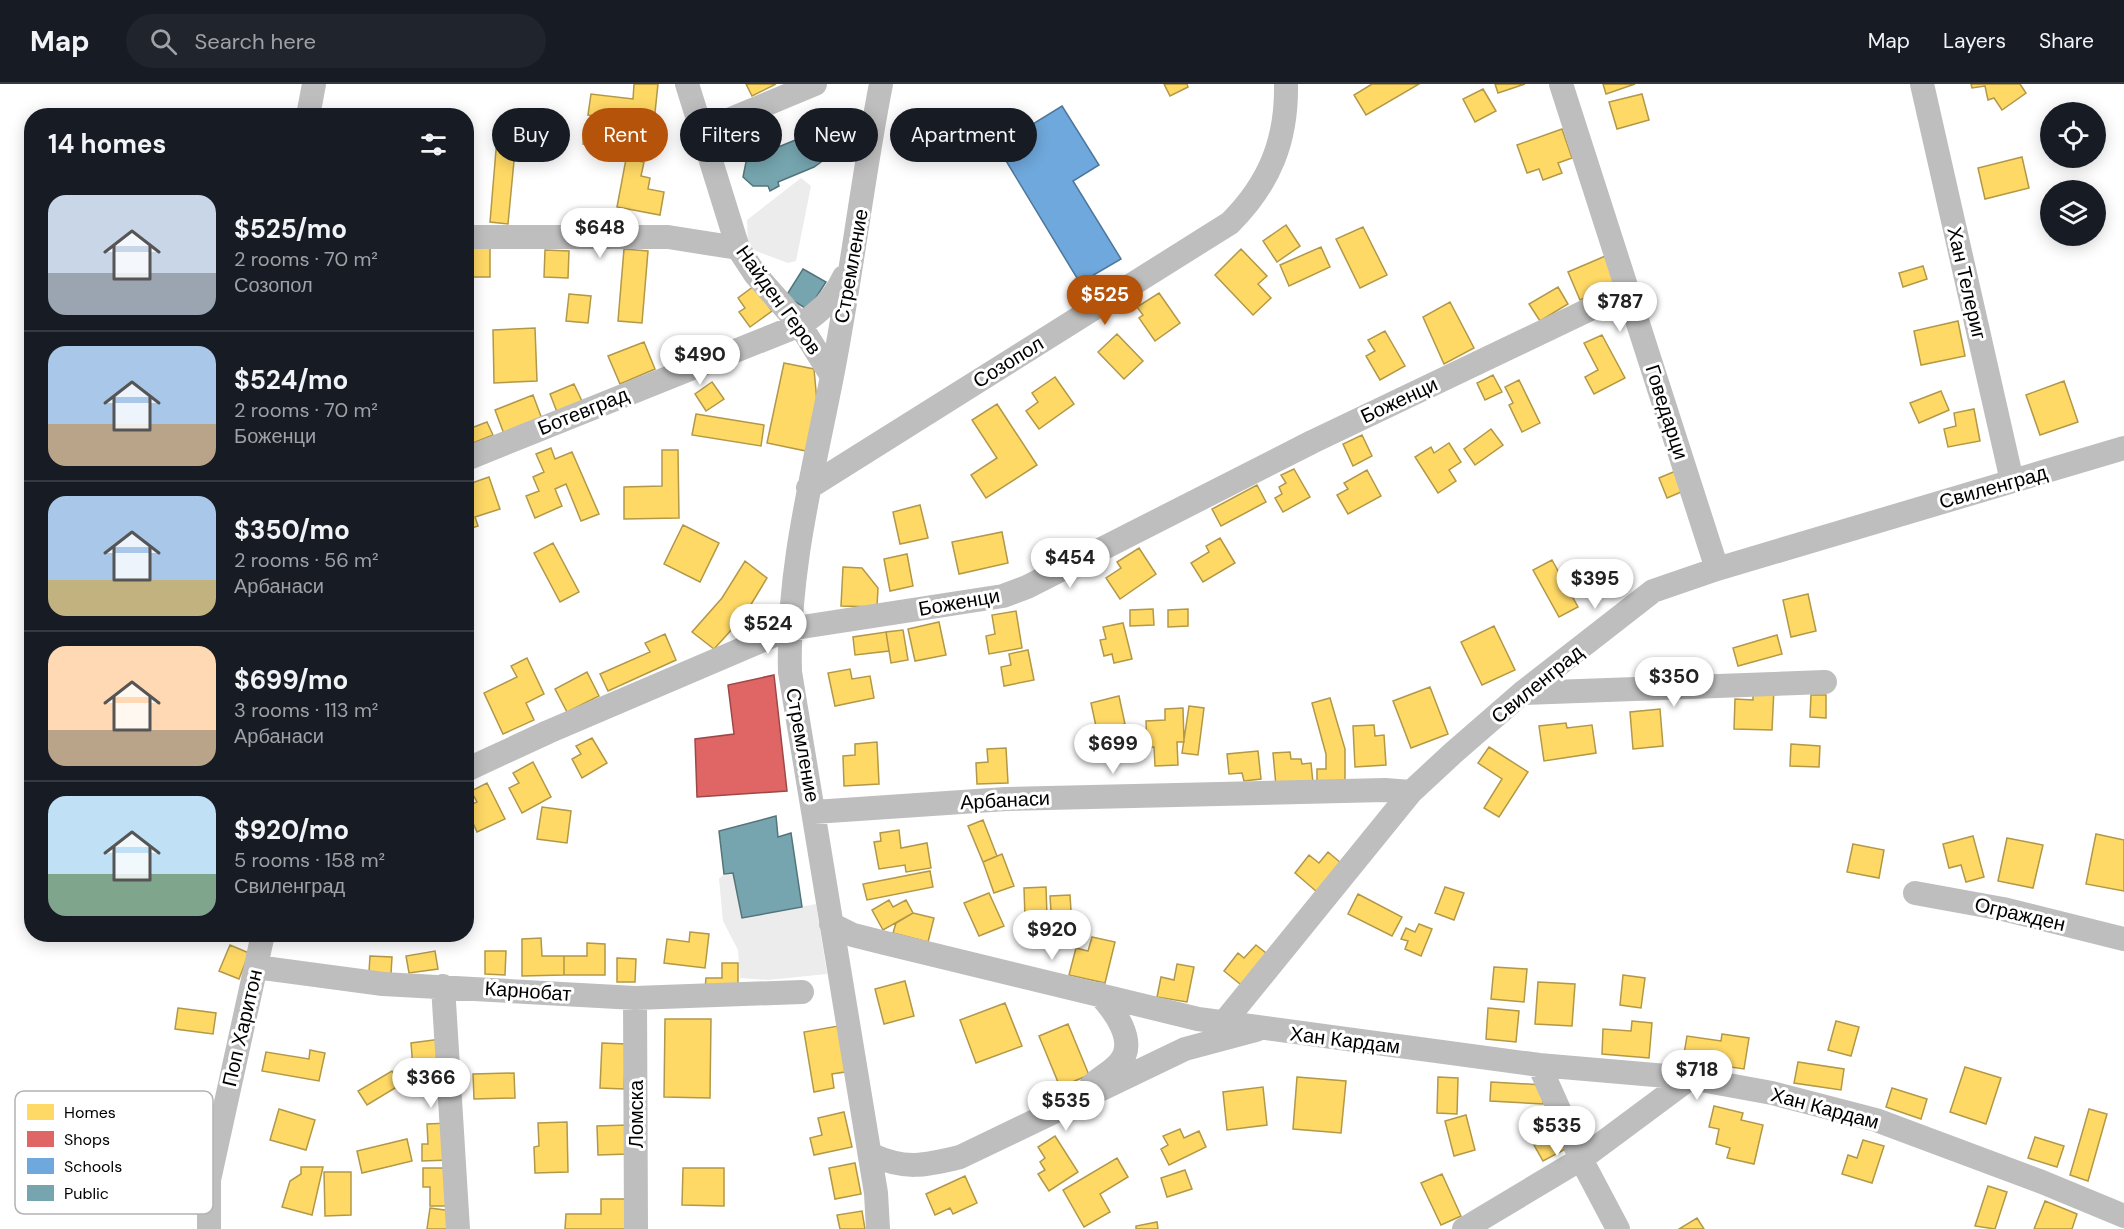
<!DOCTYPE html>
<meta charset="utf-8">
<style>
:root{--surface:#171b24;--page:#20242c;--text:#f1f3f6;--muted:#9ea1a6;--line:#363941;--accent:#b45309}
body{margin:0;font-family:"DM Sans",sans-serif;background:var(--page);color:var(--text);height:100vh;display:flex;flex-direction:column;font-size:22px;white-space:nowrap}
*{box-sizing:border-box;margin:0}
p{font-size:20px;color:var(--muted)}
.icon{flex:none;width:33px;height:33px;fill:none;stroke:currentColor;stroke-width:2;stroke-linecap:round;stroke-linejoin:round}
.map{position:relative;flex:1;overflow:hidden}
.side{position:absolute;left:24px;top:24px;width:450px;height:834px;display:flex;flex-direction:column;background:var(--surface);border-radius:24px;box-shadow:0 3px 15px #0003}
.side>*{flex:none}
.banner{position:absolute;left:492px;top:24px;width:570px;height:54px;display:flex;gap:12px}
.tools{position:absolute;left:2040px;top:18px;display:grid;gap:12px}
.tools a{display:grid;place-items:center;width:66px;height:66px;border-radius:50%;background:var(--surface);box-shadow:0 3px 15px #0003;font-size:30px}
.price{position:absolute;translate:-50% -51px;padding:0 14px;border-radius:21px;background:#fff;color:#222;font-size:20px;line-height:39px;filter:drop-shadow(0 2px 3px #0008)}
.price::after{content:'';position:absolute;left:50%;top:36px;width:18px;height:14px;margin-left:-9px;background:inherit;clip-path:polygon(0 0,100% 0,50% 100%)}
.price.selected{background:var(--accent);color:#fff}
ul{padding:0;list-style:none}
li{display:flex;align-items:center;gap:18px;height:150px;padding:0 24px}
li+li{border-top:2px solid var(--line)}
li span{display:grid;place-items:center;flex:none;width:168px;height:120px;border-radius:18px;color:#555}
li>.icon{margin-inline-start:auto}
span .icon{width:72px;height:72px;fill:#fffc;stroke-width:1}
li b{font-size:26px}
h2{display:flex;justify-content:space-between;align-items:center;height:72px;padding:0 24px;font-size:26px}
.tag{padding:0 21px;border-radius:27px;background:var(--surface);box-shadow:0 3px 15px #0003;font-size:21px;line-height:54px}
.tag.selected{background:var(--accent);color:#fff}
header{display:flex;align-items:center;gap:36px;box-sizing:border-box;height:84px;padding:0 30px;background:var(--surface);border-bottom:2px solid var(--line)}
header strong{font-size:28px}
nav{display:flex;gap:33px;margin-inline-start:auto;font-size:21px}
.search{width:420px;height:54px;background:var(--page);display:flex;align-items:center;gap:15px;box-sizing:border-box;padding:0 21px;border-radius:33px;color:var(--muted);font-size:22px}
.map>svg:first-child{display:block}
.green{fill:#ececec}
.homes{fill:#ffd966;stroke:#b29847;stroke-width:1.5}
.shops{fill:#e06666;stroke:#9d4747;stroke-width:1.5}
.schools{fill:#6fa8dc;stroke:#4e769a;stroke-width:1.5}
.public{fill:#76a5af;stroke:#53747a;stroke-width:1.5}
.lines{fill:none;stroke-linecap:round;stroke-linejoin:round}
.minor{stroke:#bebebe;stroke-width:24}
.labels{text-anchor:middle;stroke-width:6;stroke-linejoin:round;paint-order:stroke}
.street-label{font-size:20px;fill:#000;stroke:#fff}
.key{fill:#fff;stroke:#b2b2b2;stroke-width:1.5}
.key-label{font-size:16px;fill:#000}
</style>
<header>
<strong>Map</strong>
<div class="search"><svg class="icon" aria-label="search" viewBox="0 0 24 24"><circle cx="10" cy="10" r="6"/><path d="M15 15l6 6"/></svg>Search here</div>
<nav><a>Map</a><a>Layers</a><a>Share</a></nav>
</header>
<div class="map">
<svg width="2124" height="1145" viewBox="0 0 2124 1145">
<rect width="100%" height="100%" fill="#fff"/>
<path class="green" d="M801,94L811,102L796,177L788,179L748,164L747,136Z
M733,789L742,834L816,820L827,890L768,896L740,894L738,866L723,837L719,795L724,790Z"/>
<path class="homes" d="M634,0H658L654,38L588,31L591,10L633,15Z
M746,0H776L752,12Z
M1164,0H1187L1188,3L1170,12Z
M1372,0H1419L1366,31L1354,11Z
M1495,0H1525L1498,9Z
M1603,0H1635L1606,10Z
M1971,0H2020L2026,9L2002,26L1994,14L1988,16L1985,2L1972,4Z
M1483,5L1496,27L1475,38L1463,15Z
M1642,10L1649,36L1617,45L1609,18Z
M384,25L422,27V32H384Z
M584,44L620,46L619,63L583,60Z
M1562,45L1572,74L1558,79L1562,89L1543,96L1539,85L1527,89L1517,61Z
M497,54L516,56L508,140L490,138Z
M2022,73L2029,104L1985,115L1978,84Z
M626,75L644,78L641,92L650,94L648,105L664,108L660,131L617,123Z
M1286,141L1300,162L1277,178L1263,157Z
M1363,143L1387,191L1360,204L1336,155Z
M466,163L490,164V193H466Z
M1321,163L1330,183L1289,202L1280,181Z
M624,165L648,167L642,239L618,237Z
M1241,165L1267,192L1258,200L1271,214L1253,231L1215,191Z
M545,166L569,167L568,194L544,193Z
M1610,170L1622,197L1580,216L1568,188Z
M1923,182L1927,195L1903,203L1899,189Z
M754,202L772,227L750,243L739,228L745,224L738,214Z
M1558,203L1568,220L1540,237L1529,220Z
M1159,209L1180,239L1155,257L1139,234L1143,231L1137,223Z
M569,210L591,212L588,239L566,237Z
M1450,218L1474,264L1444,280L1423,233Z
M1958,237L1965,272L1921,281L1914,247Z
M535,244L537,297L494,299L493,246Z
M1385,247L1405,282L1380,296L1366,272L1375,267L1368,256Z
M1117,250L1143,277L1124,295L1098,268Z
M1602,251L1625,294L1594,310L1585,293L1598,286L1584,259Z
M644,258L655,285L620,300L608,272Z
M784,279L814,285L817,318L806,367L767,359Z
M1493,291L1502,308L1485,316L1477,299Z
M1055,293L1074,320L1039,345L1026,327L1038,318L1032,309Z
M1519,296L1540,339L1522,348L1509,321L1513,319L1505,303Z
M2064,297L2078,338L2040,351L2026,311Z
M712,298L724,315L706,327L695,310Z
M574,300L582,317L557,328L550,310Z
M1941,307L1949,326L1919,339L1910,319Z
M533,311L542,335L504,350L495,326Z
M997,320L1037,381L986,414L971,391L997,374L972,336Z
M1974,325L1980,357L1948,363L1944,345L1956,342L1954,329Z
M696,330L764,341L761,362L692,351Z
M487,338L493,351L468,361L466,346Z
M1491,345L1503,361L1475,381L1464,365Z
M1362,351L1372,372L1353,382L1343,360Z
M1449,359L1461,378L1449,386L1456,397L1438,409L1415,373L1431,363L1434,369Z
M551,364L555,375L572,368L599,430L581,437L566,400L555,405L562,422L535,434L526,412L539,407L533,393L544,388L536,370Z
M662,366H678L679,434L624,435V403L662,402Z
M1294,385L1310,413L1283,428L1275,414L1282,410L1279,403L1286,399L1281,391Z
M1367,386L1381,412L1348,430L1337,411L1348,405L1344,399Z
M1678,386L1686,406L1667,414L1659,394Z
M489,393L500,425L475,433L478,442L466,446V401Z
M1257,401L1266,418L1221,442L1212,425Z
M920,421L928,454L900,460L893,428Z
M683,441L719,459L700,498L664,480Z
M1002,448L1008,479L959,490L952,458Z
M1220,454L1235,479L1203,498L1191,479L1209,468L1206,462Z
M553,459L579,508L560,518L534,469Z
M1139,464L1156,490L1120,515L1106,494L1121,484L1117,478Z
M907,470L913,502L890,507L884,475Z
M1552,476L1578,523L1559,533L1533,486Z
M745,477L767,494L744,532L714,565L692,548L722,514Z
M843,483L862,484L878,504L877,523L841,522Z
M1808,510L1816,547L1791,553L1783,516Z
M1153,525L1154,541L1130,542V526Z
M1188,525V542L1168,543V526Z
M1016,527L1022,564L989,570L986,552L995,550L992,531Z
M939,538L946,571L915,577L908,545Z
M1123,539L1132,575L1114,579L1112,570L1104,572L1100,556L1106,555L1103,543Z
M1494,542L1515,586L1482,601L1461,558Z
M903,546L908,576L891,579L886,548Z
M886,548L889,567L855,571L853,553Z
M665,550L676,576L608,607L600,590L650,568L645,559Z
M1777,551L1782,570L1738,582L1733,564Z
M1028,566L1034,596L1004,602L1001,583L1011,581L1009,570Z
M527,574L544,610L526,619L534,636L503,650L484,609L517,593L511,582Z
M850,585L852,595L870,592L874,614L835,622L828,589Z
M587,588L599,612L567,628L555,605Z
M1430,603L1448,650L1411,664L1393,617Z
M1753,604H1774L1772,646L1734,645L1735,615L1753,616Z
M1811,611H1826V634L1810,633Z
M1119,612L1125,640L1097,647L1091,619Z
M1330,614L1345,665V699H1317V685H1326V670L1312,619Z
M1189,622L1204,624L1198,671L1182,669Z
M1183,624L1184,658H1177L1178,681L1155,682L1154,663L1147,664L1146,637L1165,636V625Z
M1660,625L1663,662L1633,665L1630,628Z
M1566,639L1567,644L1592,641L1596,669L1544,677L1539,642Z
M1374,641L1375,652L1384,651L1386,681L1355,683L1353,642Z
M592,654L607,679L582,694L572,675L581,670L576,662Z
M877,658L879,700L844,702L843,672L855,671V660Z
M1791,660L1820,662L1819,683L1790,682Z
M1489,663L1528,688L1499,733L1484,724L1502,695L1478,679Z
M1006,664L1008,699L977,700L976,679L988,678L987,665Z
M1258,667L1261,695L1244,697L1242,689L1229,690L1227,670Z
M1290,668L1291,675H1301L1302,680L1311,679L1313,699L1276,702L1273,669Z
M533,678L551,713L522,729L509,704L519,699L513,689Z
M487,699L505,735L477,748L466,723L477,718L471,707Z
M542,723L571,727L567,759L537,755Z
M983,736L997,772L983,778L968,742Z
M899,746L901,764L927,759L931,784L906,788L905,781L879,785L874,758L881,757L880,749Z
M2096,750L2124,756V807L2086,800Z
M1973,752L1984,793L1966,798L1961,781L1949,784L1943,760Z
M2007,754L2043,761L2033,804L1998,797Z
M1853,760L1884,766L1879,794L1847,788Z
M1328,768L1341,779L1317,808L1295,789L1309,771L1319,779Z
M1002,770L1014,802L994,809L983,778Z
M930,787L933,803L867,816L863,800Z
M1046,803L1047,833L1025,834L1024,804Z
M1445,803L1464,809L1454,836L1435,829Z
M989,809L1004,842L979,852L964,819Z
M1358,810L1402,833L1392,852L1348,830Z
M1070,811L1072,843L1052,844L1050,812Z
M889,816L893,823L906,816L913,829L883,846L872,826Z
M913,829L934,834L928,858L893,849L896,839Z
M1419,840L1432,845L1421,872L1405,865L1408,857L1401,855L1406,844L1415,848Z
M690,848L709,850L705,884L664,879L667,855L689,858Z
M298,850H323V854L298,856Z
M419,850H437V857H419Z
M1092,853L1115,858L1105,899L1069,891L1076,864L1088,867Z
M541,854L542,872H564V891L522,892V855Z
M587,859L605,860V891H564V872H587Z
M230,861L249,869L239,895L219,887Z
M1256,861L1271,873L1245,904L1224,887L1238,869L1244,874Z
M435,867L438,885L409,889L406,872Z
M485,867H506L505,891L485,890Z
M370,872L392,873L391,890L369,888Z
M617,874L636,875L635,898H617Z
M722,879H738V905H705L706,894H722Z
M1177,880L1194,883L1187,918L1157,913L1161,893L1174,896Z
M1494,883L1527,885L1524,918L1491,915Z
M1623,891L1645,894L1641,924L1620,921Z
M905,897L914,932L884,940L875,905Z
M1538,898L1575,900L1572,942L1535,940Z
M1005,919L1022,962L976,979L960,936Z
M178,924L216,929L213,950L175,945Z
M1488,924L1519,927L1516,958L1486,955Z
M665,935H711L710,1014L664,1013Z
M1632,937L1652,939L1649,974L1602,970L1603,945L1631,947Z
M1836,937L1859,943L1851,972L1828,966Z
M1068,940L1089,991L1060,1003L1039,952Z
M838,942L845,988L832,990L834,1004L814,1008L804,948Z
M1722,950L1749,954L1744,985L1683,976L1687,952L1721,957Z
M441,955L445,993L414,996L411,959Z
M602,959L626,960L624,1005L600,1004Z
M310,966L325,969L319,997L262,987L266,968L309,975Z
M1798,978L1844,985L1841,1006L1794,999Z
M1965,983L2001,994L1986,1040L1950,1028Z
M392,987L400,1001L367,1021L358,1007Z
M514,989L515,1014L474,1015L473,990Z
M1297,993L1346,997L1341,1049L1293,1045Z
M1438,993L1458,994L1457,1030L1437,1029Z
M1491,998L1544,1001L1543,1020L1490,1017Z
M1263,1003L1267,1041L1227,1046L1223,1008Z
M1892,1004L1927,1015L1921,1035L1886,1023Z
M1714,1022L1743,1029L1741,1036L1763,1041L1754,1080L1727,1074L1730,1064L1716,1060L1719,1045L1709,1043Z
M279,1025L315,1036L306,1066L270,1056Z
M2089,1025L2107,1030L2088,1097L2070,1091Z
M844,1028L852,1063L814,1071L810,1054L822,1051L818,1034Z
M1466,1031L1475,1066L1454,1072L1445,1037Z
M567,1038L568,1088L535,1089L534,1063L539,1062L538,1039Z
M449,1039L450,1076L422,1077V1060H428L427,1040Z
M1561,1039L1573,1061L1543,1077L1534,1061L1547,1054L1543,1048Z
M628,1041L629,1070L598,1071L597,1042Z
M1180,1045L1184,1054L1199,1047L1206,1063L1169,1081L1161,1065L1168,1061L1163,1052Z
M1055,1052L1078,1088L1049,1107L1038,1090L1045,1086L1040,1078L1045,1074L1038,1063Z
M2035,1053L2064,1062L2057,1083L2028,1074Z
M407,1055L412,1077L362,1089L357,1067Z
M1863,1056L1884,1062L1872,1099L1842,1090L1848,1071L1857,1074Z
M1117,1074L1128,1093L1100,1110L1110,1128L1084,1143L1063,1106Z
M855,1079L861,1110L835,1115L829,1084Z
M301,1083H323L312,1131L282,1123L290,1097L301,1090Z
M423,1084H449V1122H430V1103H423Z
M683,1084H724V1122L682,1121Z
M1185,1086L1192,1105L1167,1113L1161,1094Z
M324,1088H351V1131L325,1132Z
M1442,1090L1461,1132L1441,1141L1421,1099Z
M965,1092L977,1119L953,1130L950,1124L935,1131L926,1110Z
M1988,1102L2007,1108L1995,1145L1975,1142Z
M601,1115H632V1145H565L566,1130H601Z
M2045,1117L2077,1130L2072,1145H2034Z
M430,1124L452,1127L448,1145H427Z
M862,1127L865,1145H840L837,1131Z
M1697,1134L1704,1145H1679Z
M1157,1138L1158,1145H1136V1142Z"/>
<path class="shops" d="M774,591L787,707L697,713L695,655L734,650L728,601Z"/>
<path class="schools" d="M1062,22L1099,81L1073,97L1121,175L1080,199L997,62Z"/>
<path class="public" d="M810,50L821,78L814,83L778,98L779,102L770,107L768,102H753L743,93L746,78L765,69L764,64L768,62L771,66Z
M803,185L826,198L808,226L786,212Z
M776,732L778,753L791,749L802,823L742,834L733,789L724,790L719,747Z"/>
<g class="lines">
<path class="minor" d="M687,0L738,164L755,190L800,241L832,292
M1561,0L1717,485
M1922,0L2012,397
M308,32L314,0
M702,47L815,0
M466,153H668L738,164
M466,375L800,241C821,227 833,216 844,193
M808,404L1230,139C1270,99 1287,56 1286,0
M1522,609L1825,598
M466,686L548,648L789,545L1003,512L1027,503L1312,358L1628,207
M814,728L1006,715L1385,706L1411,708
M1915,809L2003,825L2124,855
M831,840L853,851L881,858L1198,935L1539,981L1690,994L1772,1009L1876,1036L2042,1098L2124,1132
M256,883L383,900L635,914L802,908
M443,902L458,1145
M635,914L636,1145
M1225,937L1411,708L1453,669L1522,609L1653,507L1717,485L2124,364
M1539,981L1581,1075L1618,1145
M1091,1002C1099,994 1113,987 1120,978C1138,957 1113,925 1099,910
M870,1070C904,1086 924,1082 960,1073L1185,965L1256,946
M209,1145V1096L263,850
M878,1145L876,1109L790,588C787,487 813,390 832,292C851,195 862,97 881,0
M1464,1145L1581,1075L1690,994"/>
</g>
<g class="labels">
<g class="street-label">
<text transform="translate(851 182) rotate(-80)" y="7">Стремление</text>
<text transform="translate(1967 199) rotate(77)" y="7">Хан Телериг</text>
<text transform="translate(779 216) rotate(54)" y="7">Найден Геров</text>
<text transform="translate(1008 278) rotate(-32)" y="7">Созопол</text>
<text transform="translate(1399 316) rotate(-25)" y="7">Боженци</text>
<text transform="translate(583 327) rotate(-22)" y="7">Ботевград</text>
<text transform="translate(1667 328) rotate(72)" y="7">Говедарци</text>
<text transform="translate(1993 403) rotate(-16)" y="7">Свиленград</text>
<text transform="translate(959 518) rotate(-10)" y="7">Боженци</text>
<text transform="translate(1537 600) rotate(-39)" y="7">Свиленград</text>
<text transform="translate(803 661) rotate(80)" y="7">Стремление</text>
<text transform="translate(1005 716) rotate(-3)" y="7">Арбанаси</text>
<text transform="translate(2020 830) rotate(13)" y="7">Огражден</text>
<text transform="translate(528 907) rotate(4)" y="7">Карнобат</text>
<text transform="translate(242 944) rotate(-77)" y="7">Поп Харитон</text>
<text transform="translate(1345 956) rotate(7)" y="7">Хан Кардам</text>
<text transform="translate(1825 1024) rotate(15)" y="7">Хан Кардам</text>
<text transform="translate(636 1030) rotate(-90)" y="7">Ломска</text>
</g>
</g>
<rect x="15" y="1007" width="198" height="123" rx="9" class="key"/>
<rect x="27" y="1020" width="27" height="16" fill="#ffd966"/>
<rect x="27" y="1047" width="27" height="16" fill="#e06666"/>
<rect x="27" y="1074" width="27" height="16" fill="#6fa8dc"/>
<rect x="27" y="1101" width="27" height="16" fill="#76a5af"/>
<g class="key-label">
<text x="64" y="1034">Homes</text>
<text x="64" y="1061">Shops</text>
<text x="64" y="1088">Schools</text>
<text x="64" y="1115">Public</text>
</g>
</svg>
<div class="tools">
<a><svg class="icon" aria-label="locate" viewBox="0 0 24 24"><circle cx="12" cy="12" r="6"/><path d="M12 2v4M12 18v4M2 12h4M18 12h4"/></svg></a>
<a><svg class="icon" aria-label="layers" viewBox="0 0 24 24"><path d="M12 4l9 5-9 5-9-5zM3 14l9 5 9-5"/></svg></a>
</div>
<b class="price" style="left:600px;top:175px">$648</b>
<b class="price selected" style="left:1105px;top:242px">$525</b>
<b class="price" style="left:1620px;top:249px">$787</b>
<b class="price" style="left:700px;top:302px">$490</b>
<b class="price" style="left:1070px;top:505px">$454</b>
<b class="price" style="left:1595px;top:526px">$395</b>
<b class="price" style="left:768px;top:571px">$524</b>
<b class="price" style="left:1674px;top:624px">$350</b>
<b class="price" style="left:1113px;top:691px">$699</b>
<b class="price" style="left:1052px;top:877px">$920</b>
<b class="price" style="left:1697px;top:1017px">$718</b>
<b class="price" style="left:431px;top:1025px">$366</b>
<b class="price" style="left:1066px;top:1048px">$535</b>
<b class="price" style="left:1557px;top:1073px">$535</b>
<div class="banner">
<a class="tag">Buy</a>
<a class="tag selected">Rent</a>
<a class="tag">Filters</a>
<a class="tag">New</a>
<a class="tag">Apartment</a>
</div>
<section class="side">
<h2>14 homes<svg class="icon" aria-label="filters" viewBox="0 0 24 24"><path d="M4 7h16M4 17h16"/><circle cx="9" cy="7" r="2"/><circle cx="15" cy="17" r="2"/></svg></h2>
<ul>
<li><span style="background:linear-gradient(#c9d6e8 65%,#9aa5b1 0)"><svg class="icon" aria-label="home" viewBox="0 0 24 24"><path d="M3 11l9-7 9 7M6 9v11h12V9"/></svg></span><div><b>$525/mo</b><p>2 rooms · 70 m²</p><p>Созопол</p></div></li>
<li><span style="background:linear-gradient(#a9c7e8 65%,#b9a48a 0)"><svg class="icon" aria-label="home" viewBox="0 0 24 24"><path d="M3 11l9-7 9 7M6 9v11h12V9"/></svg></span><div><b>$524/mo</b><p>2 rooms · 70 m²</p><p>Боженци</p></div></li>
<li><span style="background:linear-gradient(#a9c7e8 70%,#c2b280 0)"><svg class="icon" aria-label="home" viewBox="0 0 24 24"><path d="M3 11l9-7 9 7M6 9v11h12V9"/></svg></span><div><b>$350/mo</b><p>2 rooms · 56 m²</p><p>Арбанаси</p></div></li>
<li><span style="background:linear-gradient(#ffd9b3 70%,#b9a48a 0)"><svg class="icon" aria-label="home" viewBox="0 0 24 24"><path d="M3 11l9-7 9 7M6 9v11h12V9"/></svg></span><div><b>$699/mo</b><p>3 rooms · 113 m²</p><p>Арбанаси</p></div></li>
<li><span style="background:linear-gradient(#bfe0f5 65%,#7fa58c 0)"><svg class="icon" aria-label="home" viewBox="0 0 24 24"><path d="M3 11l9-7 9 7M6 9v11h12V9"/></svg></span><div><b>$920/mo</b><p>5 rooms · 158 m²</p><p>Свиленград</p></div></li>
</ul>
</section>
</div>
